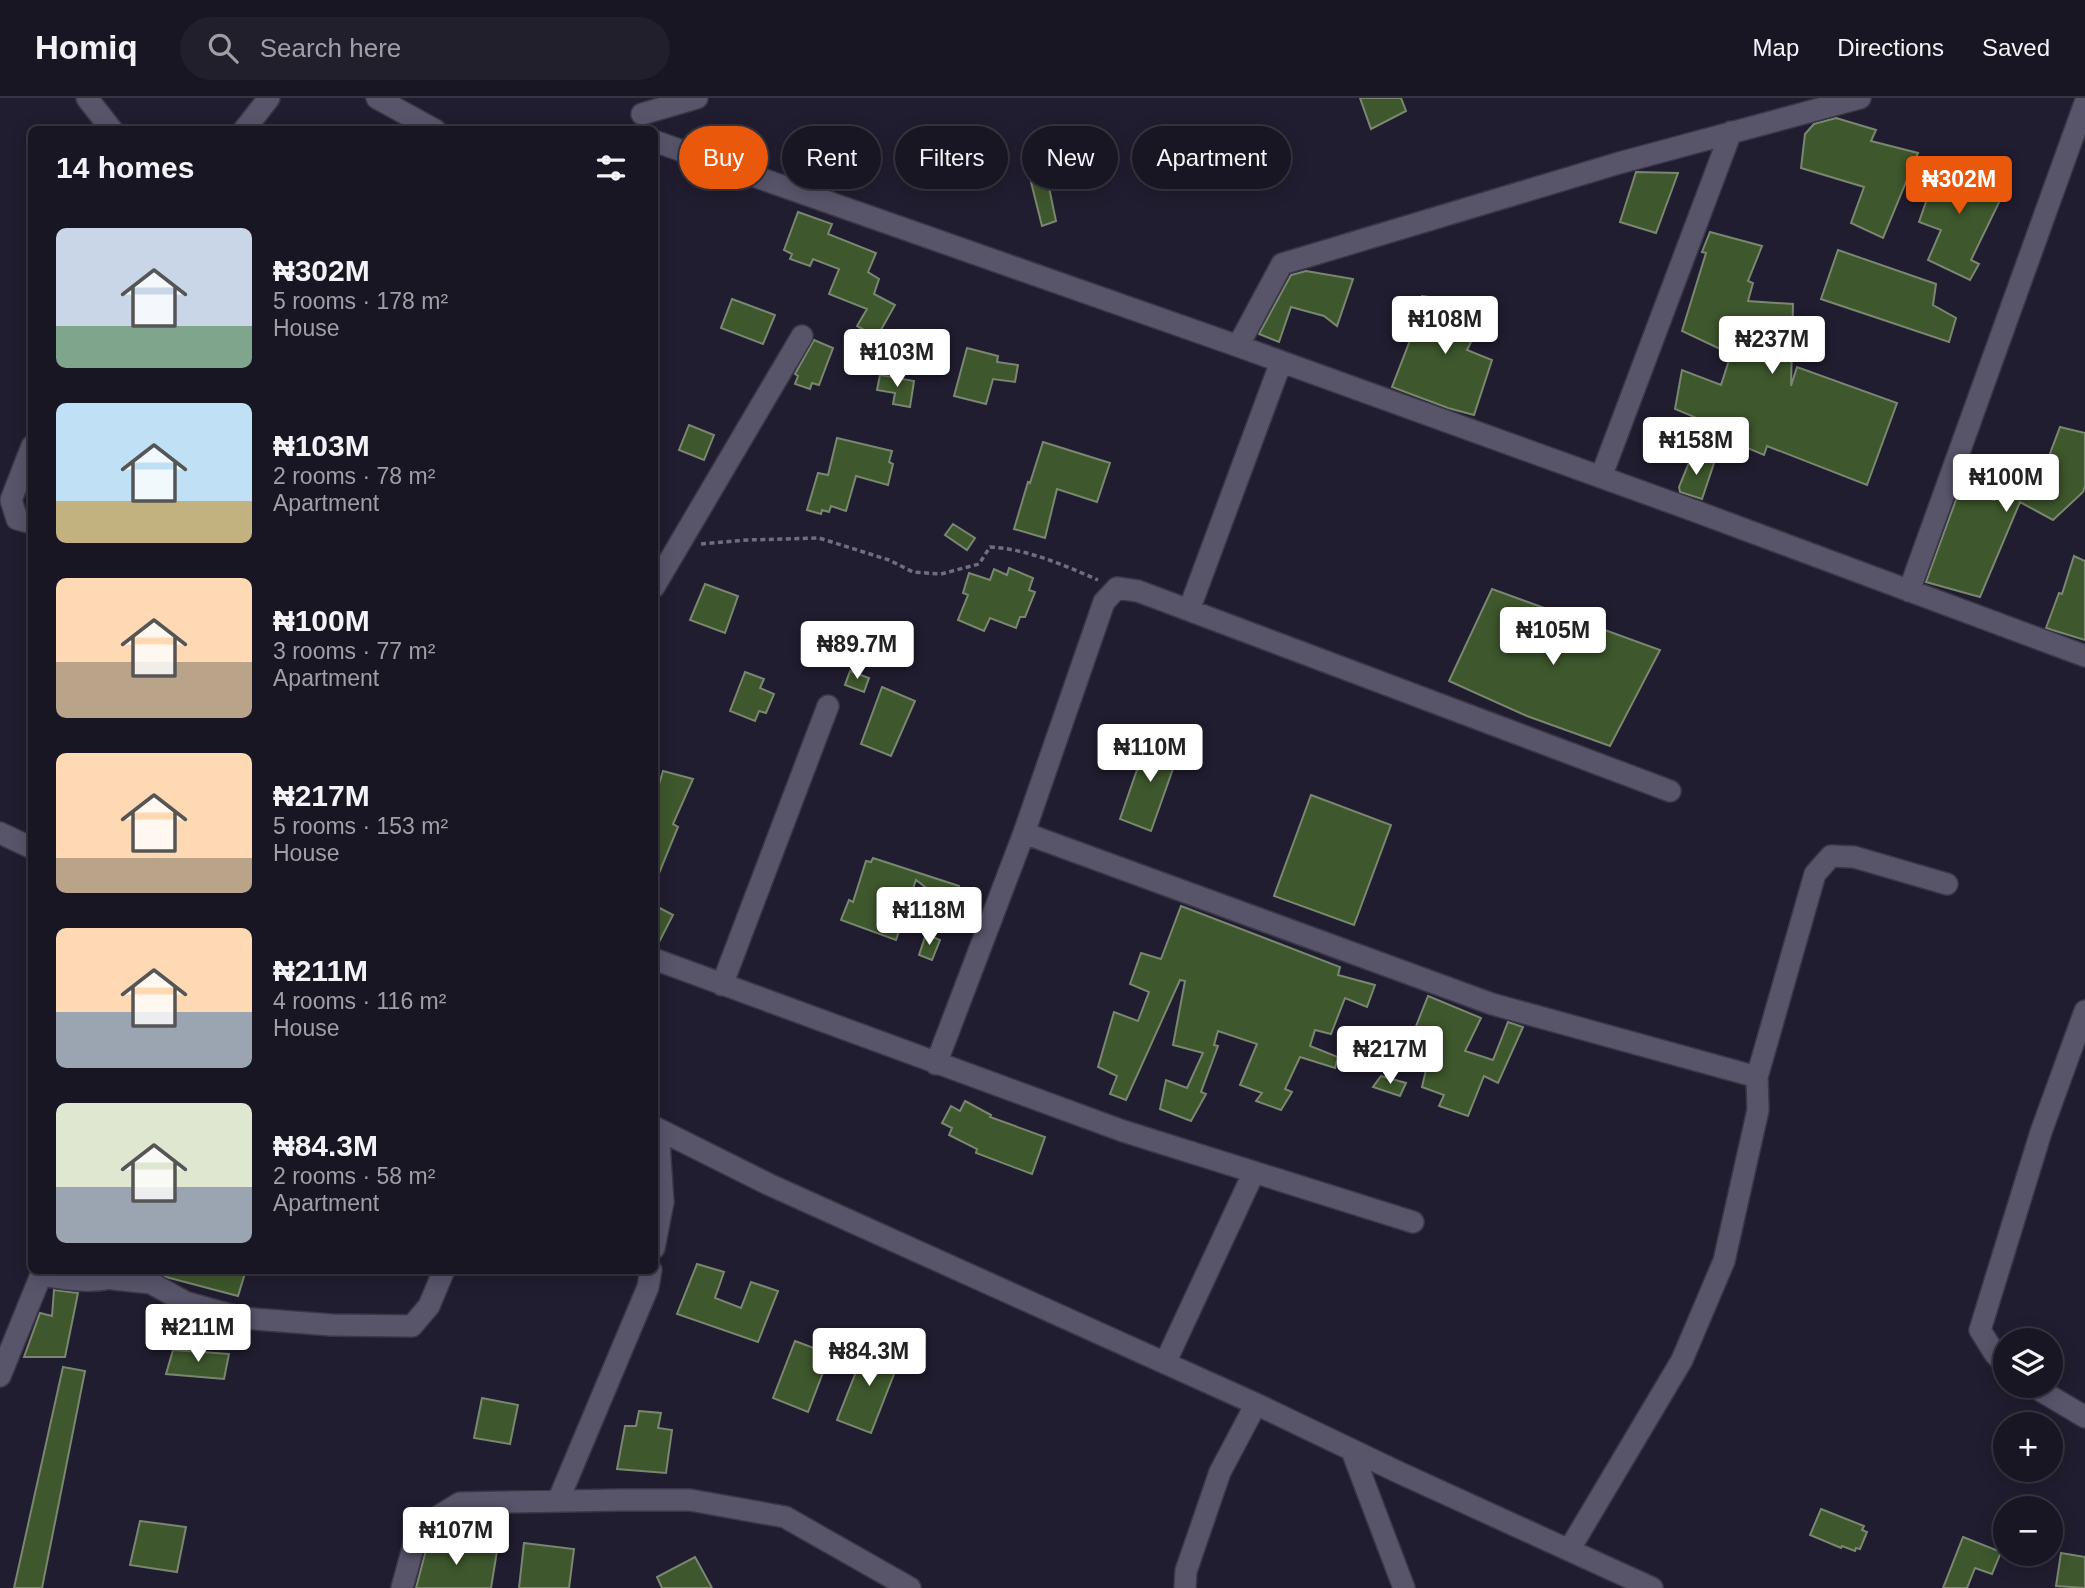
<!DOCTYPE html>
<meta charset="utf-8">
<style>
:root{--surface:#191624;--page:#221f2c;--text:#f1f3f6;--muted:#9f9fa6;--line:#373541;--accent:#ea580c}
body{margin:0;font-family:Helvetica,sans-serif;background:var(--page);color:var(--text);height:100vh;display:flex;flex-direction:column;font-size:26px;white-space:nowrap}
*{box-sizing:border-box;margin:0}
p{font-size:23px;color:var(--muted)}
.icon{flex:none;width:38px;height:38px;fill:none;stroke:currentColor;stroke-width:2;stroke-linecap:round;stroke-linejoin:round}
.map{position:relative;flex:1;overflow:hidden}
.sheet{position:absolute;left:28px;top:28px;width:630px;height:1148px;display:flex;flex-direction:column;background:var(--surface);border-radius:10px;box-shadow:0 4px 18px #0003,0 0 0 2px var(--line)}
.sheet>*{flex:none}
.banner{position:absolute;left:679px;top:28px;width:665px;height:63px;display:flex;gap:14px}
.fabs{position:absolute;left:1993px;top:1230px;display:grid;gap:14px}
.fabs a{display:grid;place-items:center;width:70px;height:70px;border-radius:50%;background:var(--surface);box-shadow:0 4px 18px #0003,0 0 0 2px var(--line);font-size:35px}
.price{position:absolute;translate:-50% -60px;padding:0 16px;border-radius:7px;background:#fff;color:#222;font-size:23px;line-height:46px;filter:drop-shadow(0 2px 4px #0008)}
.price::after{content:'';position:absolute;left:50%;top:42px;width:21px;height:16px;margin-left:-10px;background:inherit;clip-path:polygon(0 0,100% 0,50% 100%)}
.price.current{background:var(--accent);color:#fff}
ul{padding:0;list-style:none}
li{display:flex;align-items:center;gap:21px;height:175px;padding:0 28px}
li span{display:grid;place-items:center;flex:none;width:196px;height:140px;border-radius:10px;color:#555}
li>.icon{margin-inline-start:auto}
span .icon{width:84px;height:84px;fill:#fffc;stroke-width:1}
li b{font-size:30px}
h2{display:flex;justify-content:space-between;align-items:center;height:84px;padding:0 28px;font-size:30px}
.tag{padding:0 24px;border-radius:32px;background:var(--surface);box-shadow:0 4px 18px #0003,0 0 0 2px var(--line);font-size:24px;line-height:63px}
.tag.current{background:var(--accent);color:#fff}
header{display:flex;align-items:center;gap:42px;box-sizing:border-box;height:98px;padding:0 35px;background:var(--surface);border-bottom:2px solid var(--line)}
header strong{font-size:33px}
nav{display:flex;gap:38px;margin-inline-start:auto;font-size:24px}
.search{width:490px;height:63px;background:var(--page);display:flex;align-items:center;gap:18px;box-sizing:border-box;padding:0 24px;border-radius:38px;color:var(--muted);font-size:26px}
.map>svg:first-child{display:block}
.building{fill:#3e572c;stroke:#798770;stroke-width:2}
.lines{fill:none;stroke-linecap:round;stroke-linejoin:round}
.street-casing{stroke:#3b3747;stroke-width:24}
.path{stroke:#706d7d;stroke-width:3.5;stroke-dasharray:5 3.5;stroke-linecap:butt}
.street{stroke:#58556b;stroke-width:21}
</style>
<header>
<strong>Homiq</strong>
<div class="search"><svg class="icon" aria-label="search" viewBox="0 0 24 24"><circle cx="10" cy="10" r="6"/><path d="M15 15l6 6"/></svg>Search here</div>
<nav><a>Map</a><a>Directions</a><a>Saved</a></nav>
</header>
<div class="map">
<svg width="2085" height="1490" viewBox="0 0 2085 1490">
<rect width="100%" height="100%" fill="#211d30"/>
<path class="building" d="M1360,0H1401L1406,13L1371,31Z
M1836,20L1876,32L1871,43L1918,55L1883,140L1851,125L1864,89L1801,70L1805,36L1814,26Z
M1941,61L2005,92L1971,162L1979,166L1970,182L1928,162L1941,132L1919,124Z
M1636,74L1678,75L1656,135L1620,124Z
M1046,75L1056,123L1042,128L1031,84Z
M798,114L832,126L828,136L876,155L868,174L879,181L874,196L895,207L877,239L857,228L867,211L829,196L839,171L813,161L810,168L790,161L792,156L784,152Z
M1710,134L1762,148L1748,183L1753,185L1748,203L1793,206L1791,288L1797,269L1897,305L1867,387L1767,348L1764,357L1707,333L1709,325L1675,311L1682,272L1721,287L1731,256L1682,233L1706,155L1702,154Z
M1838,152L1936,186L1933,207L1956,220L1949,244L1821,201Z
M1306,173L1353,181L1337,228L1324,218L1291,209L1279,244L1259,236L1291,177Z
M1422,198L1489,208L1467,252L1492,262L1474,317L1448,310L1392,289L1414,232Z
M732,201L775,217L763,246L721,230Z
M814,242L833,250L819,287L812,285L810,291L795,286L798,278L795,276Z
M967,250L998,258L997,264L1018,267L1015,284L993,281L986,306L954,298Z
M880,277L914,283L910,309L893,306L895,295L877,292Z
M689,327L714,337L704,362L679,352Z
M2060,329L2085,335V388L2083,394L2053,422L2020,404L1980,499L1926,484L1961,388L1994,402L2007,365L2043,374Z
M837,340L892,353L889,364L893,366L888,387L856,378L846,413L831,408L829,414L822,412L821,416L807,412L818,375L828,377Z
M1043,344L1110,365L1097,404L1057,391L1045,440L1014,431L1028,384L1030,385Z
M1692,357L1714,365L1702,401L1680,394L1679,389Z
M953,426L975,440L967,452L945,437Z
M2074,458L2085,463V542L2046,530L2059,495L2062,496Z
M1009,470L1033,480L1029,492L1035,494L1025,519H1020L1016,530L990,520L984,533L958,522L968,497L963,495L969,475L990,482L994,471L1007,477Z
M705,486L738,498L725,535L690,522Z
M1492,491L1660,552L1610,648L1527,618L1449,583Z
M850,573L869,580L864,594L845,587Z
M745,574L764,581L760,590L774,596L766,615L759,613L755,623L730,613Z
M882,589L915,603L891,658L861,646Z
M1148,640L1180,651L1151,733L1120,721Z
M663,673L693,681L673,726L678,729L655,785L654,703Z
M1311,697L1391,727L1354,827L1274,798Z
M873,760L959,788L951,813L936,808L938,799L916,782L910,799L900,795L891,823L901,827L896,842L841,822L849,802L853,804L866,763L871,764Z
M654,807L673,817L657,848H654Z
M1181,808L1340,869L1338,877L1375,887L1367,909L1345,900L1331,936L1315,932L1310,948L1338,959L1335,970L1300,959L1285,991L1292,994L1281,1012L1256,1003L1262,995L1240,987L1257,946L1218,933L1214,947L1218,948L1201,994L1206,996L1191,1023L1160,1011L1166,982L1187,990L1203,955L1173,947L1185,883L1180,882L1126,1002L1110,996L1117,978L1098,969L1114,914L1138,923L1149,894L1130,886L1141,855L1161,861Z
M926,836L940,842L932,862L919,857Z
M1428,898L1481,920L1465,953L1493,962L1508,924L1523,929L1498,985L1484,978L1468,1018L1439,1008L1444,997L1422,989L1428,963L1405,956Z
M1381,978L1406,985L1400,998L1373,989Z
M965,1003L991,1017L990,1019L1045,1039L1032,1076L976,1055L977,1051L949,1037L952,1030L942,1025L951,1008L960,1013Z
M697,1166L724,1174L715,1200L741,1210L751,1184L778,1193L758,1244L677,1216Z
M161,1172H246L238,1198L166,1179L161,1176Z
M54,1192L78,1195L65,1259H24L40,1215L52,1218Z
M795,1243L830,1256L808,1314L773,1300Z
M867,1246L901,1258L871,1335L837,1322Z
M173,1252L229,1256L224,1281L166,1276Z
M63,1269L85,1273L42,1490H14Z
M482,1300L518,1307L510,1346L474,1340Z
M639,1313L661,1315L658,1330L672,1332L666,1375L617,1371L625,1328H636Z
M1821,1411L1864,1428L1862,1432L1867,1434L1860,1451L1856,1450L1855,1453L1842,1448L1841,1450L1810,1437Z
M140,1423L186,1429L177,1474L130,1467Z
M436,1437L449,1438L448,1449L497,1453L491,1490H416L426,1452Z
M1963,1439L2001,1454L1992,1476L1975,1470L1967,1490H1943Z
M524,1445L574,1451L569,1490H519Z
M2061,1455L2085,1459V1490L2056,1488Z
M695,1459L712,1490H662L657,1479Z"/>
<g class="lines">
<defs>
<path id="street" d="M87,0L112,32
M377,0L435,32
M642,16L697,0
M244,32L269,0
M654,43L1238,248L1282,166L1619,65L1860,0
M1238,248L1695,413L2085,558
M32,348L11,402L17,421L32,425
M1601,379L1731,34
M654,489L802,238
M1909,493L2085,5
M1189,512L1281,264
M0,735L32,750
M1024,735L1492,906L1757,979
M654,861L1123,1033L1413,1124
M722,887L828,608
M936,966L1024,735L1104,504L1117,490L1138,493L1670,693
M654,1029L768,1086L1256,1306L1398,1374L1652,1490
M654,1150L663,1104L658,1031
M42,1177C70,1182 99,1187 126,1175
M113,1181L151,1185L185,1204L242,1220L332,1227L412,1228L429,1208L444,1172
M1165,1265L1254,1074
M2006,1267L1995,1256L1980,1232L2041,1034L2085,913
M0,1278L43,1172
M2033,1288L2085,1319
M1352,1353L1404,1490
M558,1403L648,1189L651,1172
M1569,1452L1682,1262L1724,1163L1758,1012L1757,979L1815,776L1831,758L1854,759L1947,786
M402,1490L414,1446L429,1424L460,1405L622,1402H690L785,1419L910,1490
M1185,1490L1186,1473L1220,1374L1256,1306"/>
</defs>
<use href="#street" class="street-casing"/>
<path class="path" d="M701,446L747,442L819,440L889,462L913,474L941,476L979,466L990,449C1027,451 1064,467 1098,482"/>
<use href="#street" class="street"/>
</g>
</svg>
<div class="fabs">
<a><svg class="icon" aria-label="layers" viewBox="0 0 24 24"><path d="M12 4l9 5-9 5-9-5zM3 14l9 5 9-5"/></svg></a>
<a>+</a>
<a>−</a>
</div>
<b class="price current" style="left:1959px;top:118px">₦302M</b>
<b class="price" style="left:1445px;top:258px">₦108M</b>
<b class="price" style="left:1772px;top:278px">₦237M</b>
<b class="price" style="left:897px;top:291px">₦103M</b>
<b class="price" style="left:1696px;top:379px">₦158M</b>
<b class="price" style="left:2006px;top:416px">₦100M</b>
<b class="price" style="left:1553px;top:569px">₦105M</b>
<b class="price" style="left:857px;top:583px">₦89.7M</b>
<b class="price" style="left:1150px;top:686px">₦110M</b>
<b class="price" style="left:929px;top:849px">₦118M</b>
<b class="price" style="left:1390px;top:988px">₦217M</b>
<b class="price" style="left:198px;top:1266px">₦211M</b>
<b class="price" style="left:869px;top:1290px">₦84.3M</b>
<b class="price" style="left:456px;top:1469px">₦107M</b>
<div class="banner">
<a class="tag current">Buy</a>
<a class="tag">Rent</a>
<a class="tag">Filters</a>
<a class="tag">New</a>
<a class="tag">Apartment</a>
</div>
<section class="sheet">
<h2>14 homes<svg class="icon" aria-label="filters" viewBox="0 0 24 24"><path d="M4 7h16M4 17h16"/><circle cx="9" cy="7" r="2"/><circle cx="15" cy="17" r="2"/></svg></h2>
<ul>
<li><span style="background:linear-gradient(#c9d6e8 70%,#7fa58c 0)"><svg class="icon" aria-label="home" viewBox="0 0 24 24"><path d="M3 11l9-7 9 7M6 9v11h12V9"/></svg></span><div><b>₦302M</b><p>5 rooms · 178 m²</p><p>House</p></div></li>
<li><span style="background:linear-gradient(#bfe0f5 70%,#c2b280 0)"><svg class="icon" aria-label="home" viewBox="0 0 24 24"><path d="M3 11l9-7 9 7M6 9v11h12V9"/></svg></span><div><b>₦103M</b><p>2 rooms · 78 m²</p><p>Apartment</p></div></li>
<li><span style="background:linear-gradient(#ffd9b3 60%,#b9a48a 0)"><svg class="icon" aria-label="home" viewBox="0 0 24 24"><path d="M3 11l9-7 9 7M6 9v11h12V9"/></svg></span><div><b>₦100M</b><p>3 rooms · 77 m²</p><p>Apartment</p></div></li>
<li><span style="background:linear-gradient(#ffd9b3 75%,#b9a48a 0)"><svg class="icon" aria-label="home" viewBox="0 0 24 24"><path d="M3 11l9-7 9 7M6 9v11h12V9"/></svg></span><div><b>₦217M</b><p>5 rooms · 153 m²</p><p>House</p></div></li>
<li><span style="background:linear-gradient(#ffd9b3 60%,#9aa5b1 0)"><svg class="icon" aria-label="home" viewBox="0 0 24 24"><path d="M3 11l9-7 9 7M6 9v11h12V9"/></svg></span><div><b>₦211M</b><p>4 rooms · 116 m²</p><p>House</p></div></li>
<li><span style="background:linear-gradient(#dfe7d0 60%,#9aa5b1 0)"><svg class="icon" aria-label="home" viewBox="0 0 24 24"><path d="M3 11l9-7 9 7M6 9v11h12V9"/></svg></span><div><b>₦84.3M</b><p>2 rooms · 58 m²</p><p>Apartment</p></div></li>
</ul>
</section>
</div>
